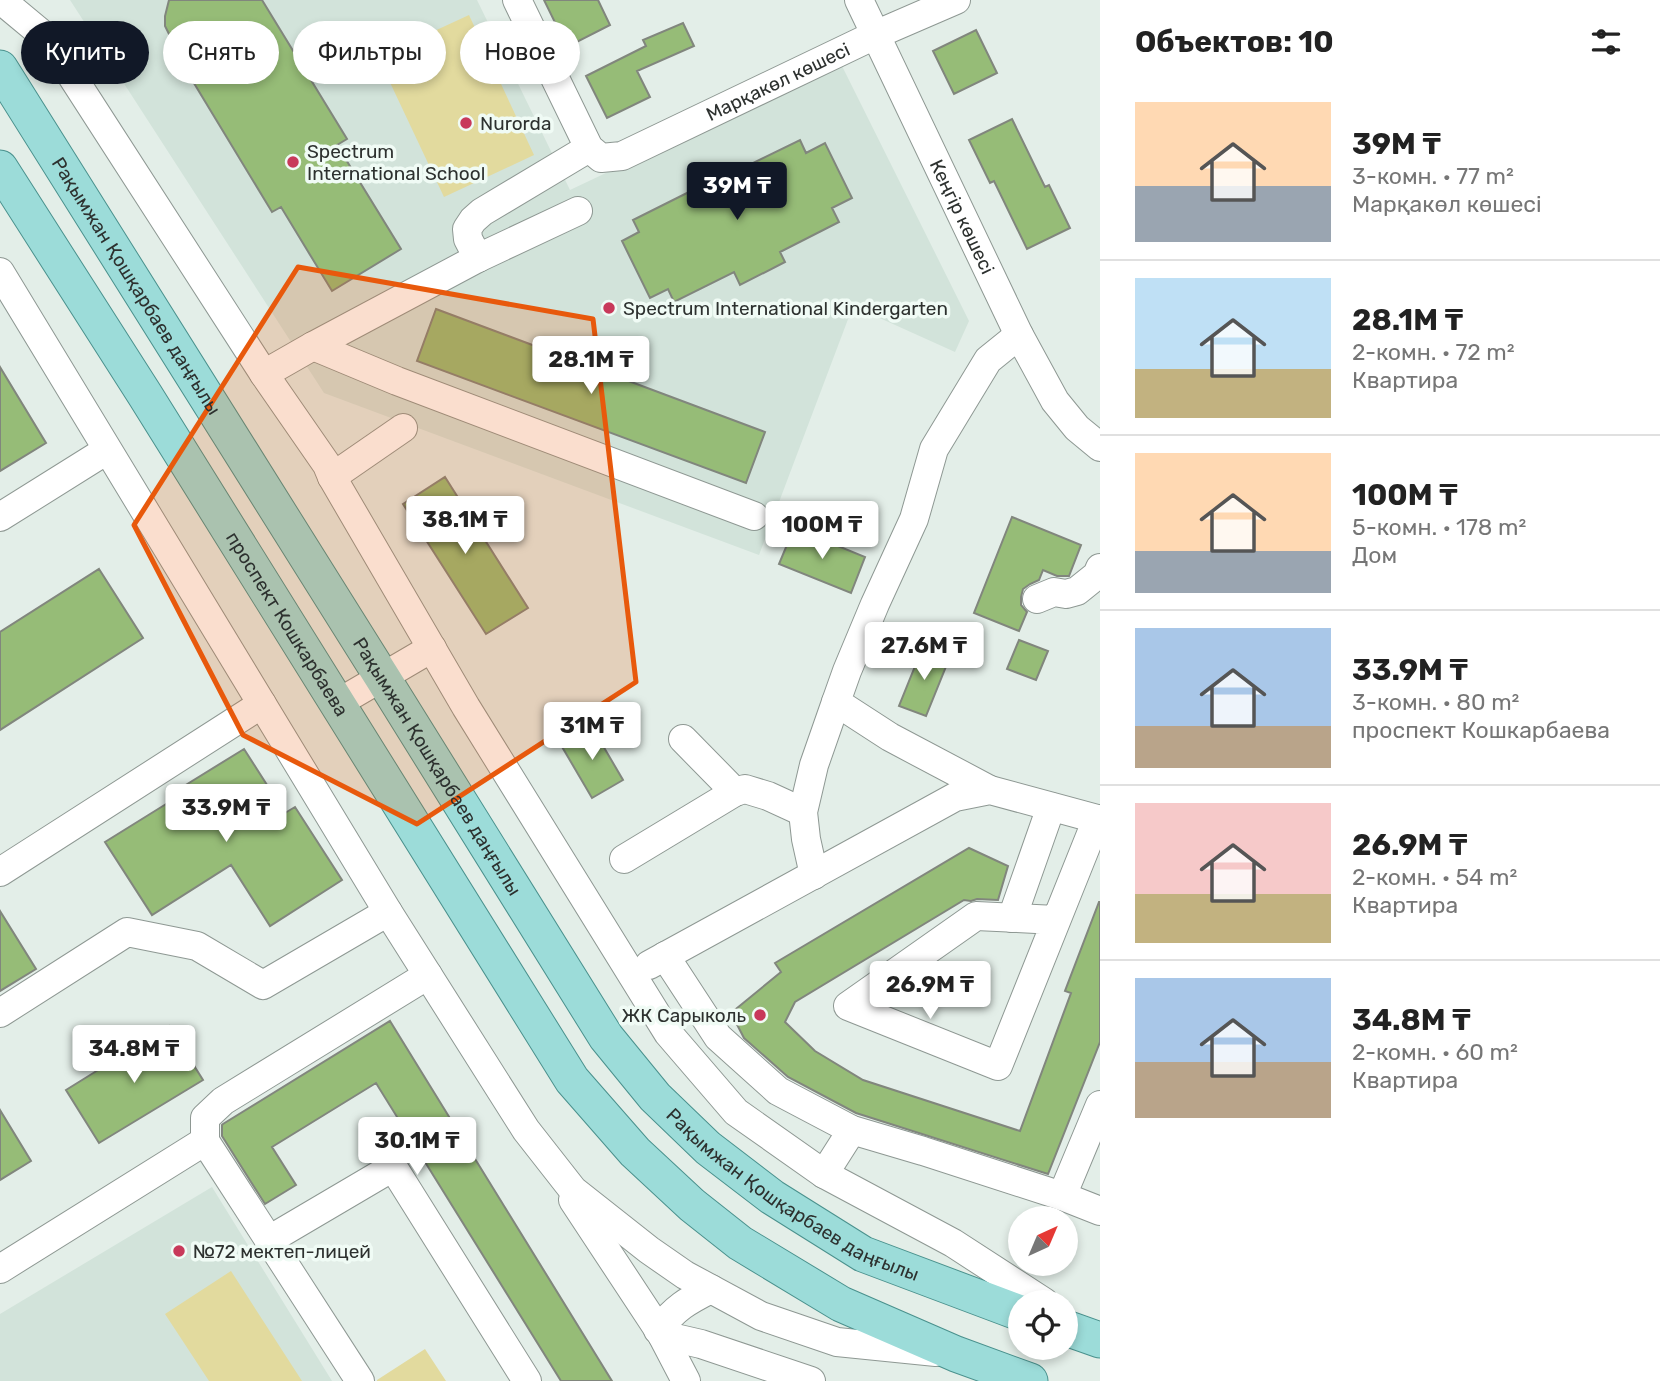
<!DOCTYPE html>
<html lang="ru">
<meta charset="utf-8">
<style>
:root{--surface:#fff;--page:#f2f2f2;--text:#222;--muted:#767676;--line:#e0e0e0;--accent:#111827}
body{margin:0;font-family:Rubik,sans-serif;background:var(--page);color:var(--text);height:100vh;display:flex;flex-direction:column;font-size:26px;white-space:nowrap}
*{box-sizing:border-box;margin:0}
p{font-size:23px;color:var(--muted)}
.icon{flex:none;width:38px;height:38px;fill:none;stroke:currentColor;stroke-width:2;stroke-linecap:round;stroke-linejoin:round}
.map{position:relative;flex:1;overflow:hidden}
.details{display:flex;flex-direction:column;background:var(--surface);width:560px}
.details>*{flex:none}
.guide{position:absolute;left:21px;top:21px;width:665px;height:63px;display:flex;gap:14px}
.needle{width:46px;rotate:44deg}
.fabs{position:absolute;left:1008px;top:1206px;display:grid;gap:14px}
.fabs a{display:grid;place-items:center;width:70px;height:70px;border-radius:50%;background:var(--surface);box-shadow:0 4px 10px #0003;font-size:35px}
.price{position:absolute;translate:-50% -60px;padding:0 16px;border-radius:7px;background:#fff;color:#222;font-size:23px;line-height:46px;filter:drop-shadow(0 2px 4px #0008)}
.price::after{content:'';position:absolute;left:50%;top:42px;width:21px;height:16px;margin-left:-10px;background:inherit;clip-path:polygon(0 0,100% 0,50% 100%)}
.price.selected{background:var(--accent);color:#fff}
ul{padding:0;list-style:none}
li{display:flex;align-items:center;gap:21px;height:175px;padding:0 35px}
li+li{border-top:2px solid var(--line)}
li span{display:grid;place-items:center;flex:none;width:196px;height:140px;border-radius:0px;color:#555}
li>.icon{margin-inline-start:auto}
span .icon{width:84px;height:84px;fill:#fffc;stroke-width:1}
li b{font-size:30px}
h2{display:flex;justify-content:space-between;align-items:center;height:84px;padding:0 35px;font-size:30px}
.tag{padding:0 24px;border-radius:32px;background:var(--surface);box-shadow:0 4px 10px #0003;font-size:24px;line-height:63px}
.tag.selected{background:var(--accent);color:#fff}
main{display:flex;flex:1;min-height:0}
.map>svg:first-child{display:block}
.built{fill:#d2e3da}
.green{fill:#e2da9e}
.building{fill:#96bc77;stroke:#81867d;stroke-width:2}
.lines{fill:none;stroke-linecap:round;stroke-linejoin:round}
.minor-casing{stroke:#8e9893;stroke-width:30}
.major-casing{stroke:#4a918d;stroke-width:37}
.minor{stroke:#fff;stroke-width:28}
.major{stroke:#9cdcd9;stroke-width:35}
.marked{fill:#e8590c;fill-opacity:0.2;stroke:#e8590c;stroke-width:5;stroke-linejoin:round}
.poi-dot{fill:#c8395a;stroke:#f0fbf5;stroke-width:2.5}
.labels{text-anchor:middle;stroke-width:7;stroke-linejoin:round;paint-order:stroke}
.street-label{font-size:19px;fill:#2d312f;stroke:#f0fbf5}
.poi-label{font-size:19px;fill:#2d312f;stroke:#f0fbf5;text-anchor:start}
</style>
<main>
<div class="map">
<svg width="1100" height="1381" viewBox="0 0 1100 1381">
<rect width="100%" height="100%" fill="#e3eee8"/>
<path class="built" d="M70,0H477L570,190L840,62L969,321L955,352L853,306L759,555L324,393Z
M212,1187L332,1381H0V1314Z"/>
<path class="green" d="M469,15L534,155L444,197L378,57Z
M231,1271L302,1381H209L165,1314Z
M425,1349L446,1381H377V1380Z"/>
<path class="building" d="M169,0H262L347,139L337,145L401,249L332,291L281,207L272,212L189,75L183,79L169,55L177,50L165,26V16Z
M544,0H598L610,25L567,47Z
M683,23L694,46L637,71L650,97L607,118L586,76L646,46L643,40Z
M976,30L997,73L954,94L933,51Z
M1012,119L1045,187L1049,185L1070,228L1027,249L994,181L990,183L969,140Z
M800,140L806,153L825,143L852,198L832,208L839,222L780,252L785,262L740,285L734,272L674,302L668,289L650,298L622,241L639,232L633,220L695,189L693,186L736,164L739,170Z
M436,309L765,432L746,483L417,361Z
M0,367L46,443L0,471Z
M445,477L528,608L486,634L403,504Z
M1012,517L1081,545L1069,576H1057L1043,570L1039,580L1030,584L1023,589L1021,597V605L1027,612L1019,631L974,613Z
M794,528L865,557L851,593L779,564Z
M99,569L143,638L0,730V632Z
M1019,640L1048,651L1036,680L1007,669Z
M922,649L949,659L926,716L899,706Z
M592,727L623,780L592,798L561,745Z
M244,749L285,813L295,807L342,880L270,926L231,865L152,915L105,842L179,796L176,791Z
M969,848L1008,866L998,900L977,899L971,901L964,900L795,1002L785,1022L815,1051L863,1080L1020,1131L1071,993L1065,991L1099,902H1100V1042L1048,1174L856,1113L788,1077L744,1038L731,1013L781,972L775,963Z
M0,911L36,969L0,991Z
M390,1021L612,1381H561L376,1083L272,1147L296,1185L265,1204L222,1136V1125L223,1124Z
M169,1026L203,1080L99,1143L66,1090Z
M0,1110L31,1161L0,1180Z"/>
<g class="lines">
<defs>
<g id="minor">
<path d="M1,0L48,39L264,374L327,465L332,477L466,707L668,1033L736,1112L824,1174L953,1243L1044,1302"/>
<path id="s1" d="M517,0L589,148L601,158L622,156L875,35L956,0"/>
<path id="s2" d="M859,0L1019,335L1055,401L1077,428L1100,447"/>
<path d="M478,258L468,239L467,229L473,220L482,212L589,148"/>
<path d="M0,272L388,912L526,1130L573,1190L649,1250L685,1275L761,1316L837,1342L936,1352"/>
<path d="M313,346L397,381L754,516"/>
<path d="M264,374L313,346L478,258L578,211"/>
<path d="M332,477L403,428"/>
<path d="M0,517L107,450"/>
<path d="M1037,599L1054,592L1066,594L1077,591L1097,575L1100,568"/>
<path d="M338,703L432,648"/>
<path d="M683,739L735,792"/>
<path d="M990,790L890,737L836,702L847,671L875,604L914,519L934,449L988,360L1019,335"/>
<path d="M624,859L735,792L745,789L768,796L803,812"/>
<path d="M0,872L262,704"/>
<path d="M814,875L806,839L803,812L814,765L836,702"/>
<path d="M1012,918L1051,807"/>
<path d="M1056,920L976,916L848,1006L998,1066L1097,819L1100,820"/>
<path d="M665,956L718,1037L778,1091L852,1130L923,1151L1062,1196L1100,1211"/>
<path d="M649,965L955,797L990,790L1097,819"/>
<path d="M0,1013L127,932L197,946L263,985L388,912"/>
<path d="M205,1141L360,1381"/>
<path d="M824,1174L852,1130"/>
<path d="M1062,1196L1100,1105"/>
<path d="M573,1200L662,1335L686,1381"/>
<path d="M269,1240L393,1167L527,1381"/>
<path d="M0,1269L205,1141V1118L223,1101L428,975"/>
<path d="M658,1330C675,1308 687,1301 711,1289"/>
<path d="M662,1335L701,1344L811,1381"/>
</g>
<g id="major">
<path id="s3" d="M0,68L382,677L606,1037L655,1097L708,1148L772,1197L863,1254L1020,1313"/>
<path id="s4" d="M0,168L145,395L572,1080L635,1152L692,1205L740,1243L841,1304L956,1354L1030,1381"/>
<path d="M1066,1328L1100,1340"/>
</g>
</defs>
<use href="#minor" class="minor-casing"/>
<use href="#major" class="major-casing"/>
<use href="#minor" class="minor"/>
<use href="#major" class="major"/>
</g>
<path class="marked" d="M298,267L593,319L636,682L417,824L243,735L134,525Z"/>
<g class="poi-dot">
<circle cx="466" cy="123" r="7"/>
<circle cx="293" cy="162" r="7"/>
<circle cx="609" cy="308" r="7"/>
<circle cx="760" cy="1015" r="7"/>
<circle cx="179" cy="1251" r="7"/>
</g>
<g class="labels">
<g class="street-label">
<text dy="7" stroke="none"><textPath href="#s1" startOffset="374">Марқакөл көшесі</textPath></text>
<text dy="7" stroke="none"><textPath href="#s2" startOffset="240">Кеңгір көшесі</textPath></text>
<text dy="7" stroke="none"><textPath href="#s3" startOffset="257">Рақымжан Қошқарбаев даңғылы</textPath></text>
<text dy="7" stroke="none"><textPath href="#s4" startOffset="539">проспект Кошкарбаева</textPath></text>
<text dy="7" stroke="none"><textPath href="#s3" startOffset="824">Рақымжан Қошқарбаев даңғылы</textPath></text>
<text dy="7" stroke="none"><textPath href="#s3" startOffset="1391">Рақымжан Қошқарбаев даңғылы</textPath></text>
</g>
<g class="poi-label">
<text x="480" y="130">Nurorda</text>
<text x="307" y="158">Spectrum<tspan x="307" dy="22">International School</tspan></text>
<text x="623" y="315">Spectrum International Kindergarten</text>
<text x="746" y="1022" text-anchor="end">ЖК Сарыколь</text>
<text x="193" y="1258">№72 мектеп-лицей</text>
</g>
</g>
</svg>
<div class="fabs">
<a><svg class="needle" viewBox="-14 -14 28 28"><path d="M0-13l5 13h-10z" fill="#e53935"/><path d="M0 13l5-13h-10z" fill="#767676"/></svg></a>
<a><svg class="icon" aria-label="locate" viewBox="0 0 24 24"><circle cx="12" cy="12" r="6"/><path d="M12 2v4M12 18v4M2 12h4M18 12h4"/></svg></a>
</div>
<b class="price selected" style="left:737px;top:222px">39M ₸</b>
<b class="price" style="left:591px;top:396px">28.1M ₸</b>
<b class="price" style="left:465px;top:556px">38.1M ₸</b>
<b class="price" style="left:822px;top:561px">100M ₸</b>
<b class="price" style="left:924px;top:682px">27.6M ₸</b>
<b class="price" style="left:592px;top:762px">31M ₸</b>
<b class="price" style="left:226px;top:844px">33.9M ₸</b>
<b class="price" style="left:930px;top:1021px">26.9M ₸</b>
<b class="price" style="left:134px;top:1085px">34.8M ₸</b>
<b class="price" style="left:417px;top:1177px">30.1M ₸</b>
<div class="guide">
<a class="tag selected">Купить</a>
<a class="tag">Снять</a>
<a class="tag">Фильтры</a>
<a class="tag">Новое</a>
</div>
</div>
<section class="details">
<h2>Объектов: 10<svg class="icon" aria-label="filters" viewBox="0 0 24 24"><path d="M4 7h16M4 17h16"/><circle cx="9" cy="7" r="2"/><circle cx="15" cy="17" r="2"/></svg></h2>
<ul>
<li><span style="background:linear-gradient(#ffd9b3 60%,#9aa5b1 0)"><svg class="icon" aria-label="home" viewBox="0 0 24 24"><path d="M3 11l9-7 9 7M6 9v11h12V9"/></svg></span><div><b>39M ₸</b><p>3-комн. · 77 m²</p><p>Марқакөл көшесі</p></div></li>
<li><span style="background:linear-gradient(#bfe0f5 65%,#c2b280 0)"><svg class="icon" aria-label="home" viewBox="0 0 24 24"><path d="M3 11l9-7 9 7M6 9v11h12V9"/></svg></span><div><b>28.1M ₸</b><p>2-комн. · 72 m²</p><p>Квартира</p></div></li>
<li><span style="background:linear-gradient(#ffd9b3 70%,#9aa5b1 0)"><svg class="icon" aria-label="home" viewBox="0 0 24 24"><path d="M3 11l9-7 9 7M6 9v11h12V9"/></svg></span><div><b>100M ₸</b><p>5-комн. · 178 m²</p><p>Дом</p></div></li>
<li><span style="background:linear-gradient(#a9c7e8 70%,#b9a48a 0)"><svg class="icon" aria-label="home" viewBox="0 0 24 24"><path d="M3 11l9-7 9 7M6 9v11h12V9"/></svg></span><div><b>33.9M ₸</b><p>3-комн. · 80 m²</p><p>проспект Кошкарбаева</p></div></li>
<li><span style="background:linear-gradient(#f6c9c9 65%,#c2b280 0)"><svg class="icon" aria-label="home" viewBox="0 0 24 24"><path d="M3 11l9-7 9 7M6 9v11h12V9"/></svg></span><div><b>26.9M ₸</b><p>2-комн. · 54 m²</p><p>Квартира</p></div></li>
<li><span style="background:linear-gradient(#a9c7e8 60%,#b9a48a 0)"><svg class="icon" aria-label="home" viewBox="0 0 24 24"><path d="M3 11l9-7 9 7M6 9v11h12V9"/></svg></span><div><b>34.8M ₸</b><p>2-комн. · 60 m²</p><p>Квартира</p></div></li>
</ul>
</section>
</main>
